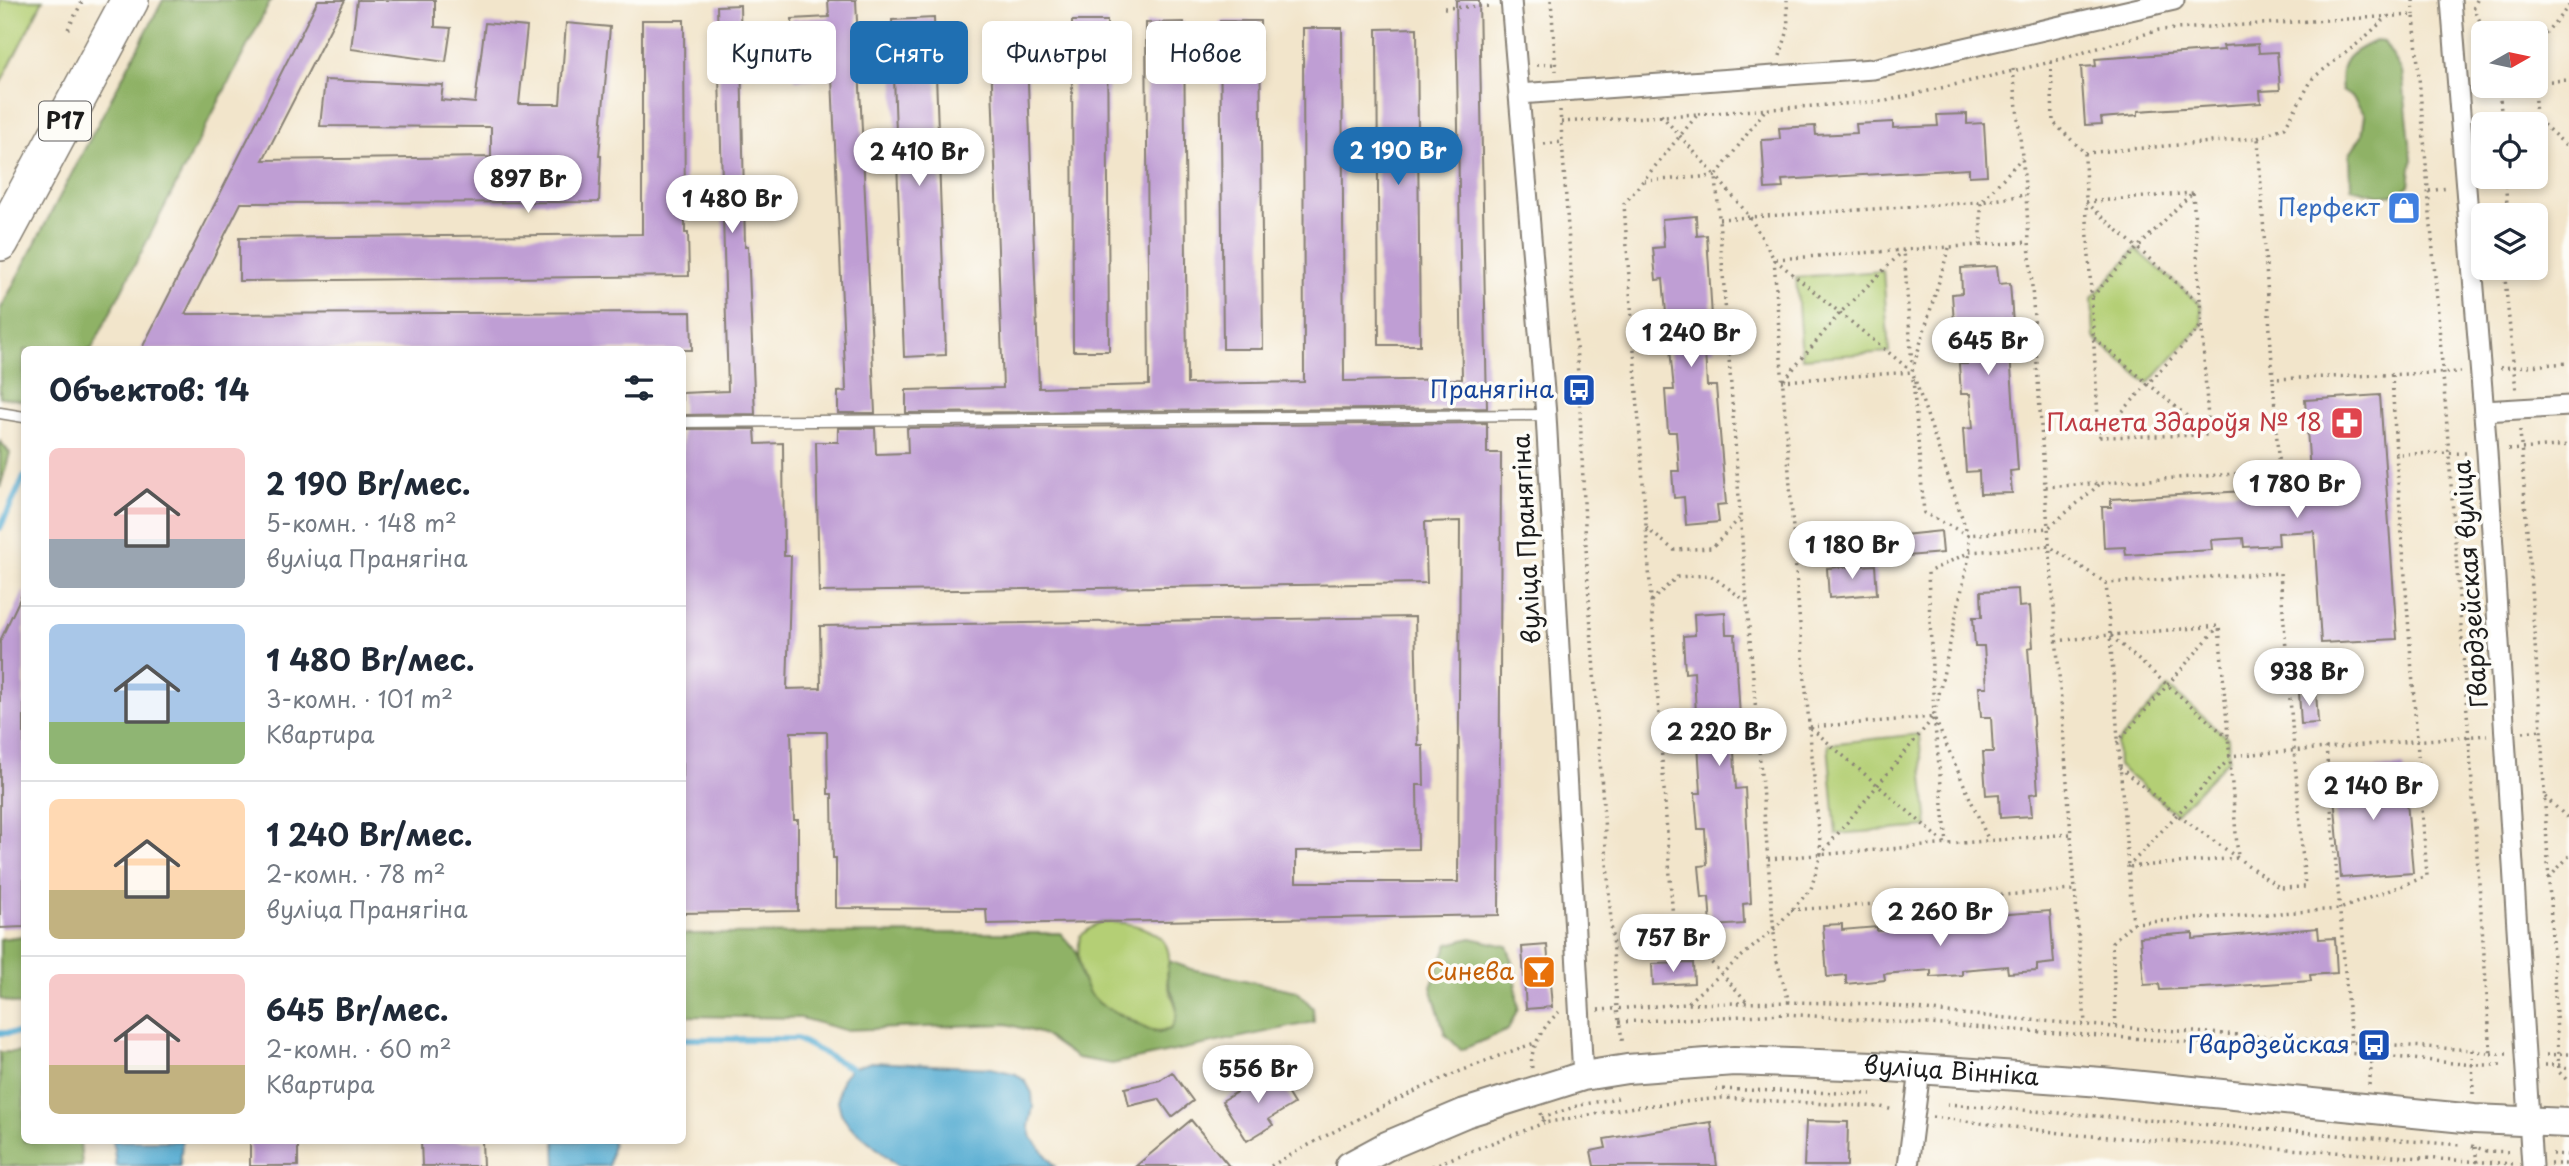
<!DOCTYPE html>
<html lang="ru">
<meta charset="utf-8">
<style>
:root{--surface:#fff;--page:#f6f6f7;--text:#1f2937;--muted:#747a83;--line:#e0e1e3;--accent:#1f6fb2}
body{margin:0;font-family:"Playpen Sans",sans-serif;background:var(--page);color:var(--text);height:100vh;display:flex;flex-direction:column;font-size:26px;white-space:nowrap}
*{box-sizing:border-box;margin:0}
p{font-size:23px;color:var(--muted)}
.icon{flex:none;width:38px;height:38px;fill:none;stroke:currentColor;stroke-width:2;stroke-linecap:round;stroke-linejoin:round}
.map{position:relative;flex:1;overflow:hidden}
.sheet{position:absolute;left:21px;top:346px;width:665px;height:798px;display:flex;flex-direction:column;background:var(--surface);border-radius:10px;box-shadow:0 4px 10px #0003}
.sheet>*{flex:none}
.top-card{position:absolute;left:707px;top:21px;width:665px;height:63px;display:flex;gap:14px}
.needle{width:46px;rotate:81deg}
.tools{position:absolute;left:2471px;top:21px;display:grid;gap:14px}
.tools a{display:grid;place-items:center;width:77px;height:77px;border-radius:10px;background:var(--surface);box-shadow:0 4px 10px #0003;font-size:35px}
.price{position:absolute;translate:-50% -60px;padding:0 16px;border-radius:24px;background:#fff;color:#222;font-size:23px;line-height:46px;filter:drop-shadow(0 2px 4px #0008)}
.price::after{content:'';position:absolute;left:50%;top:42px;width:21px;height:16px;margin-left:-10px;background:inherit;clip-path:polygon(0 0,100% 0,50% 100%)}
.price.selected{background:var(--accent);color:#fff}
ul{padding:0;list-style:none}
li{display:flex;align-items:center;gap:21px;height:175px;padding:0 28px}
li+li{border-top:2px solid var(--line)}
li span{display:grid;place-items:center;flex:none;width:196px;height:140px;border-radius:10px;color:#555}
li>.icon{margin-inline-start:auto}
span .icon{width:84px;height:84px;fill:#fffc;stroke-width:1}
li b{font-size:30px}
h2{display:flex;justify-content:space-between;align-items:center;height:84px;padding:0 28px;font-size:30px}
.chip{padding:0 24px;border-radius:10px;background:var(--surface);box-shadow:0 4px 10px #0003;font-size:24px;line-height:63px}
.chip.selected{background:var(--accent);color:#fff}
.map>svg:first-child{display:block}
.green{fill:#b4cf75;stroke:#687648;stroke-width:2}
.forest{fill:#8fb266;stroke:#566741;stroke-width:2}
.water{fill:#55acd2;stroke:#386477;stroke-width:2}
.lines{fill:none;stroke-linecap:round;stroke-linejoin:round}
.stream{stroke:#55acd2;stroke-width:6}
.building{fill:#bf9ed4}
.lane-casing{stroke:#878074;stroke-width:13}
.street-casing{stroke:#878074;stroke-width:23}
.secondary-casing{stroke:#878074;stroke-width:32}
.highway-casing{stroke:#878074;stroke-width:40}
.path{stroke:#878074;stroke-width:3.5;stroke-dasharray:2 5;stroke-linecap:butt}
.lane{stroke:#fff;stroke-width:10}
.street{stroke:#fff;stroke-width:19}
.secondary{stroke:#fff;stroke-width:28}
.highway{stroke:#fff;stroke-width:37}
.labels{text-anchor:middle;stroke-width:7;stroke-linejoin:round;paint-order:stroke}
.shield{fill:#fdfcf7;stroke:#605f5e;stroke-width:2}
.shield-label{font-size:23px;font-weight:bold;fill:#1c1c1c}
.shop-label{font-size:24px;fill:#366cbe;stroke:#fdfcf7;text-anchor:end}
.transit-label{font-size:24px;fill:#164399;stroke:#fdfcf7;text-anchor:end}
.health-label{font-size:24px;fill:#be3a42;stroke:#fdfcf7;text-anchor:end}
.street-label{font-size:24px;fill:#1c1c1c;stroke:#fdfcf7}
.food-label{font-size:24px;fill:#c56008;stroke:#fdfcf7;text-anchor:end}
</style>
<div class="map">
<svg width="2569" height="1166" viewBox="0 0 2569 1166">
<rect width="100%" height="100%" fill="#fdfcf7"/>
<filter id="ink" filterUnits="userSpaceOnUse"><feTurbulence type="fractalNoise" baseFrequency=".0143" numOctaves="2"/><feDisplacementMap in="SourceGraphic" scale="14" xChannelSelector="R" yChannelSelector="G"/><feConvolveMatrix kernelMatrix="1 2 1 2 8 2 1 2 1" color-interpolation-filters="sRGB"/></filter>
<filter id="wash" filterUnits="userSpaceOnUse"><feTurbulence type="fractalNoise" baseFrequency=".00686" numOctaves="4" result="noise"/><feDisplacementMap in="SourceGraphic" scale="28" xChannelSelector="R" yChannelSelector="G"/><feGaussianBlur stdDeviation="1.57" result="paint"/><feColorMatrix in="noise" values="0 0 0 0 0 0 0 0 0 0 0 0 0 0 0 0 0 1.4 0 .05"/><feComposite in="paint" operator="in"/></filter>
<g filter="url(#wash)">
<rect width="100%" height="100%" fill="#f2e5cb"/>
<path class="green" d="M0,0H43L0,84Z
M2136,249L2201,305L2202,325L2148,384L2094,338L2092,298Z
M1883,271L1889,352L1802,358L1796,277Z
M2168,687L2228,738L2229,759L2176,814L2118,766L2117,743Z
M1919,734L1928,827L1836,834L1828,744Z
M1115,922C1136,924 1168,931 1169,957C1169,967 1166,974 1168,984C1172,1004 1184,1008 1171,1029C1154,1034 1146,1028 1131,1019C1122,1014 1111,1011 1101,1005C1079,991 1076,959 1080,936L1098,923Z"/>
<path class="forest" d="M163,0H271L91,350H24V401L0,397V310Z
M2375,41L2384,42L2402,71L2412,160L2409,185L2399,194L2379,195L2351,188L2350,153L2362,135L2365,115L2353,98L2342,91C2338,60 2348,53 2375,41Z
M0,441L10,453L0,488Z
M1060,933L1077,952L1081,977L1089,993L1100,1004L1147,1029L1159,1033L1171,1029C1188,1003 1161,991 1169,961L1191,969L1297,991L1313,1008L1314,1022L1112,1064L1077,1058L1042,1034L1007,1024L844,1030L801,1018L683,1016V934Z
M24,936V1006L0,999V939Z
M1471,938L1507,946L1514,965L1518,1008L1508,1030L1461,1050L1445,1034L1431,987L1448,944Z
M0,1052H24V1141H80L82,1166H0Z"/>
<path class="water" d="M872,1062L991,1068L1016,1074L1026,1082L1032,1093L1033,1107L1029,1126L1032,1138L1055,1166H898L849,1125L841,1113L838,1101L839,1089L843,1078L851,1068Z
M113,1141H182L180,1166H116Z
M555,1141H613L609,1166H556Z"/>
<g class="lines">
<path class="stream" d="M0,528L24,477
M0,1033H24
M682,1039H797L851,1068"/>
</g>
<g id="blocks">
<path class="building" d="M318,0H345L263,160L491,157V127L320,126L325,80L443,85L441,100L475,103L485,23L527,27L519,104H560L566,23L610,27L599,156H601L599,202L241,203L185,314L691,312L692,350H141Z
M357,0H435V27L451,28L446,62L351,49Z
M828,0H856L875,413H838V392L846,391L832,78L795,80L792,19L829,17Z
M1456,0H1479L1487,408L906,413V390L1003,388L990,29L1026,27L1039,388L1149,385L1146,23L1184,22L1187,384L1304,382L1303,28H1342L1344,381L1462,379Z
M740,5L745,246H748L755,414L682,415V393L728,391L717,6Z
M934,18L946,355L904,357L892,20Z
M642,20H684L685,233H688L689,276L239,281V238L642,234Z
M1072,21H1107L1109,351H1073Z
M1220,21H1260L1263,349H1223Z
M1417,28L1420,345H1379L1377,29Z
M2258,44L2259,53L2277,52L2280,90L2260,91L2261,103L2138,111V115L2101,118L2102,124L2085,125L2081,67L2096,66L2095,59L2224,50L2223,46Z
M1967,114V124L1984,123L1987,175L1969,176V169L1845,176L1782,180L1783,188L1765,189L1762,140L1780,139L1779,128L1815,126L1816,135L1857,133L1856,124L1893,122V128L1938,126L1937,115Z
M1696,216L1697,236L1707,235L1714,350L1705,351L1707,386H1716L1726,504L1717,505L1719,522L1686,525L1684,497L1674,498L1672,471H1679L1676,432H1668L1665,390H1674L1670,349H1660L1657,313H1666L1663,279L1656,280L1653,248L1664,247L1662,219Z
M1997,266L1999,284L2010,283L2013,324H2008L2018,470L2010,471L2012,493L1980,494L1979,471L1966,472L1963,429L1973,428L1970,394H1961L1959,364H1967L1964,322L1954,323L1952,294L1962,293L1961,268Z
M2380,395L2397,639L2321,643L2314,531L2278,533L2279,545L2244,547L2243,538L2211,540L2212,550L2126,555L2125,547L2104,548L2102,507H2111V499L2311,487L2305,400Z
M1487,423V453H1501L1499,915L987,924L986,909L836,908V858H833L832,794H828L827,732H791L794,820H798V911L682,913V429H755L756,444L783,443L784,556H791L787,689L821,688L820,626L1415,617L1418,746H1423L1424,785H1417L1418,849L1296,851V882H1458L1460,521L1425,522L1427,583L819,592L816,442H838V428H875L876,454L908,453L907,428Z
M1941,531L1943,553L1907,556L1904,535Z
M1875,565L1877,594L1829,598L1827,568Z
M2018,589L2019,607L2030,606L2033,647L2028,648L2038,793L2030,794L2032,816L2000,818L1999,794L1986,795L1983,752H1993L1991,717H1981L1979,687H1987L1984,646H1975L1973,617H1982L1981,591Z
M24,590V927L0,928V641Z
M1725,612L1726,634H1735L1742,751H1734L1736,789L1745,788L1751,903L1743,904L1744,924L1711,926L1709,897L1702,898L1699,866L1707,865L1705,829H1698L1695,793H1701L1698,743H1690L1688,715L1696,714L1694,672L1685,673L1683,636L1695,635L1694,614Z
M2316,691L2318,723L2301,724L2299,692Z
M2404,766L2413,873L2341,878L2332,772Z
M2050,911L2054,963L2037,965V971L2008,973L2007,966L1962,970V975L1931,977V970L1884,974L1885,980L1846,984V975L1827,977L1823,925L1842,924V930L1877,927V931L1913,928V924L1958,920V925L1997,921V915Z
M2318,928L2319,939L2335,938L2337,973L2310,975L2311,981L2222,987L2160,990L2159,984L2144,985L2140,937L2193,933V939Z
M1547,945L1552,1007L1526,1009L1522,947Z
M1693,963L1694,983L1653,985L1652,964Z
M1273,1070L1294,1104L1269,1119L1273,1125L1247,1141L1222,1101Z
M1172,1072L1193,1101L1172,1117L1159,1099L1129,1106L1125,1088L1160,1080Z
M1191,1120L1229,1166H1136Z
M1806,1121L1848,1122L1847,1166H1804Z
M1711,1122L1717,1166H1594L1591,1151L1606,1148L1604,1139Z
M250,1141H298V1166H250Z
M421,1141H482L483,1166H422Z"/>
</g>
</g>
<g filter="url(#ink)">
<use href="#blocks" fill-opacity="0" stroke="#878074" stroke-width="2"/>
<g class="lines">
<defs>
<path id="lane" d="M0,413L24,417
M682,422L1546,415"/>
<path id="street" d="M1511,0L1546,415L1583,1076
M2451,0L2487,452L2532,1166
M1519,94L1873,69L2174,0
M2484,411L2569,406
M1908,1166L1920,1070"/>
<g id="secondary">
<path id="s1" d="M1350,1166L1387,1146L1465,1113L1583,1076L1627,1069L1734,1061L1874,1066L2102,1082L2474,1119L2569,1123"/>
</g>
<path id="highway" d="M0,242L130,0"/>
</defs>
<use href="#lane" class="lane-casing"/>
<use href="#street" class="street-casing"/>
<use href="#secondary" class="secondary-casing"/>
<use href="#highway" class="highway-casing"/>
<path class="path" d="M1551,0L1556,71
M2413,0L2414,15
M2477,0L2473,9L2487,33
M1444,8L1491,6
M68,29L83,0
M2536,44L2569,6
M1780,56L1788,30L1787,0
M2051,62L2053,122L2085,153L2086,202L2201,305
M1537,65L1556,64
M2013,69L2026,195L2045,487L2279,471L2273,379
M2536,82L2569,80
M2499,86L2502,124
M2534,86L2536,118L2569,148
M1560,110L1579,390L1587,569L1617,1009L1623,1045
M1698,114L1886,101L2051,62L2159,30L2414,15L2446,413L2491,1054L2472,1050L2101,1026L1949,1013L1878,1004L1789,1002L1776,958L1743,554L1716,176L1765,110
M1661,115L1716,176
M1561,122L1698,114L1624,204L1673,920L1748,1003
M2258,138L2285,127L2313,78L2361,41L2388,16
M1544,144L1563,142
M2085,153L2258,138L2273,379L2461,372
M1644,181L1716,176L1750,217L1774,259L1910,370
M2429,191L2448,188
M2193,193L2209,435L2099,437L2086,202Z
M2503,215L2507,204L2505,177
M1719,219L1981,202L2022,158
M1981,245L2029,242
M1949,248L1912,371L1968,535L1970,552L1934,717L1928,572L1970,552L2049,546L2106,583L2280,573L2305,887L2280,888L2176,814L2118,766
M1774,259L1799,614L1821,854L1934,717L1989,841
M1776,259L1904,250L1912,366
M2504,268L2516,391
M2092,297L2136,249L2191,194
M2094,338L2207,433
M2500,368L2569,363
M2392,375L2396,454L2469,453
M1913,379L1924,513L1968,535L2048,528L2100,484
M1784,380L1840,313L1904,250L1981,245V202L2026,195
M1782,381L1912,372
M1564,391L1579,390
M2520,430L2541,730L2559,1072L2569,1082
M2099,437L2202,325
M2508,450L2569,445
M2045,487L2085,1023
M1646,528L1674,550L1712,548L1739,519
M2106,583L2128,867L2238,858L2219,626L2110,635
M1651,601L1677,577L1710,575L1746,601
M2056,641L2110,635L2228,738
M1810,727L1934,717L1947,844
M1811,728L1946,844
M2523,732L2541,730
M2117,743L2218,627
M2326,747L2351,1043
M2228,756L2487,735
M2545,797L2569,819
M1768,859L2070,834
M2549,878L2569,856
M1791,910L2074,890
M2133,923L2340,909L2427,876L2396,454
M1688,1002L1774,929L1811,889L1821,854
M1598,1010L1686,1004L1789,1002
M1619,1022L1785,1014L2373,1055L2473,1065H2505
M2116,1026L2112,942L2133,923L2128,867L2228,760
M2472,1050L2473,1094
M2491,1054H2507
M2546,1055L2569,1054
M2544,1065H2559L2569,1070
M1532,1068C1528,1049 1546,1023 1559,1012
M2369,1085L2374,1045
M1716,1089L1871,1094
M1947,1104L2461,1145
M1541,1113L1544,1123L1634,1107L1722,1098L1881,1107L1894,1110
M1932,1117L2078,1135L2514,1164
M1542,1118L1580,1105L1618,1098
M2472,1146L2487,1151L2512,1152
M2475,1147L2477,1163
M2552,1154L2569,1155
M2550,1164H2569
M1271,1166C1356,1118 1443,1074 1535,1043
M1432,1166L1544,1123"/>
<use href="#lane" class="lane"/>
<use href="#street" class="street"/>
<use href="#secondary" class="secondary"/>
<use href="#highway" class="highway"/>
</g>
</g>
<defs>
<symbol id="shop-square" viewBox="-11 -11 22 22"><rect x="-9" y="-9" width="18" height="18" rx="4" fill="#3f7fe0" stroke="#fdfcf7"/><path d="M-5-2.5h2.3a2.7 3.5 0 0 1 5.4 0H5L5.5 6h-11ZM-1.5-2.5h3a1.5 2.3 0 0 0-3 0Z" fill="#fff"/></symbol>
<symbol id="bus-square" viewBox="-11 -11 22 22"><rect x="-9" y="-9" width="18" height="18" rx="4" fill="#1a4fb4" stroke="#fdfcf7"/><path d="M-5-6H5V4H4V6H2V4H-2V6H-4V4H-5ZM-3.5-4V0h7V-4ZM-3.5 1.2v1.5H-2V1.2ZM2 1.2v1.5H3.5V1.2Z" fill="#fff"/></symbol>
<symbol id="pharmacy-square" viewBox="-11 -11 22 22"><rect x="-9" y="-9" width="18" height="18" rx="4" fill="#e0444e" stroke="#fdfcf7"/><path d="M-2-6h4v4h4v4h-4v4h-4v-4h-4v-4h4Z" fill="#fff"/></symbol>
<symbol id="bar-square" viewBox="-11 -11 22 22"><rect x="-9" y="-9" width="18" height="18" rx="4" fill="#e8710a" stroke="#fdfcf7"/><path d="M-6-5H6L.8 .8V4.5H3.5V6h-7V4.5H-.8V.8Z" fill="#fff"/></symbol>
</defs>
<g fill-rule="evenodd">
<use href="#shop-square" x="2385" y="189" width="38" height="38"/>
<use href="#bus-square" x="1560" y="371" width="38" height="38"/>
<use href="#pharmacy-square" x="2328" y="404" width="38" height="38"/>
<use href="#bar-square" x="1520" y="953" width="38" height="38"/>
<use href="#bus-square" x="2355" y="1026" width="38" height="38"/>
</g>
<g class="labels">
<rect class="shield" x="39" y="101.5" width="52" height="39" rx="5"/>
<g class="shield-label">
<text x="65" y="129">Р17</text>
</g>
<g class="shop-label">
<text x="2380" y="216">Перфект</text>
</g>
<g class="transit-label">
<text x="1554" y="398">Пранягіна</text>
<text x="2350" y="1053">Гвардзейская</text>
</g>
<g class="health-label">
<text x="2322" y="431">Планета Здароўя № 18</text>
</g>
<g class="street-label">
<text transform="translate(1527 539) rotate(-93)" y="8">вуліца Пранягіна</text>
<text transform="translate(2471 584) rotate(-94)" y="8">Гвардзейская вуліца</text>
<text dy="8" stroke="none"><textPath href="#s1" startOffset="620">вуліца Вінніка</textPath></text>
</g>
<g class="food-label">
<text x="1514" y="980">Синева</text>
</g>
</g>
</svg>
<div class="tools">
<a><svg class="needle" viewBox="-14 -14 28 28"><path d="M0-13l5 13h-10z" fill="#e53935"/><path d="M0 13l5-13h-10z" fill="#747a83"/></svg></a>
<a><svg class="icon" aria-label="locate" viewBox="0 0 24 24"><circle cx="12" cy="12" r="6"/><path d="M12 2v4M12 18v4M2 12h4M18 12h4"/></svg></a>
<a><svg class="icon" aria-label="layers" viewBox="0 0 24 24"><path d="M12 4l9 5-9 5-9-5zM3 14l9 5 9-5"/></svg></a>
</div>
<b class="price selected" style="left:1398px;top:187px">2 190 Br</b>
<b class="price" style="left:919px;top:188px">2 410 Br</b>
<b class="price" style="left:528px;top:215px">897 Br</b>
<b class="price" style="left:732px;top:235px">1 480 Br</b>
<b class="price" style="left:1691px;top:369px">1 240 Br</b>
<b class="price" style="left:1988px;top:377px">645 Br</b>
<b class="price" style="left:2297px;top:520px">1 780 Br</b>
<b class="price" style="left:1852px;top:581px">1 180 Br</b>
<b class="price" style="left:2309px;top:708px">938 Br</b>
<b class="price" style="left:1719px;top:768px">2 220 Br</b>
<b class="price" style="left:2373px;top:822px">2 140 Br</b>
<b class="price" style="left:1940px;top:948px">2 260 Br</b>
<b class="price" style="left:1673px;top:974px">757 Br</b>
<b class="price" style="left:1258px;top:1105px">556 Br</b>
<div class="top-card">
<a class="chip">Купить</a>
<a class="chip selected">Снять</a>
<a class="chip">Фильтры</a>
<a class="chip">Новое</a>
</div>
<section class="sheet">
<h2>Объектов: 14<svg class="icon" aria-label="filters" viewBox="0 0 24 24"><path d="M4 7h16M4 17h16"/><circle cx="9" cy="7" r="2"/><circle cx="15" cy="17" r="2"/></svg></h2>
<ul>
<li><span style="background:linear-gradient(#f6c9c9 65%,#9aa5b1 0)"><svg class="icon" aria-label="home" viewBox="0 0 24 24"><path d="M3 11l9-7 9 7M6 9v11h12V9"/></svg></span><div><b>2 190 Br/мес.</b><p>5-комн. · 148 m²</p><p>вуліца Пранягіна</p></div></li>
<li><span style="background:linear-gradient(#a9c7e8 70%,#8fb573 0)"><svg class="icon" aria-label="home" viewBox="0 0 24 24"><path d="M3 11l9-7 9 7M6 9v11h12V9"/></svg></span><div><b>1 480 Br/мес.</b><p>3-комн. · 101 m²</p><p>Квартира</p></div></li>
<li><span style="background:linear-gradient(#ffd9b3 65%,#c2b280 0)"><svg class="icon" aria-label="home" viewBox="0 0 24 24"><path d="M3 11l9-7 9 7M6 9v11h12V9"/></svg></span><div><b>1 240 Br/мес.</b><p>2-комн. · 78 m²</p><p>вуліца Пранягіна</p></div></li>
<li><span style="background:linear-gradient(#f6c9c9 65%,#c2b280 0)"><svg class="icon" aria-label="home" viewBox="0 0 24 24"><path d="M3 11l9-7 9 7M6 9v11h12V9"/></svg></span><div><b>645 Br/мес.</b><p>2-комн. · 60 m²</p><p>Квартира</p></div></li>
</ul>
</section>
</div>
